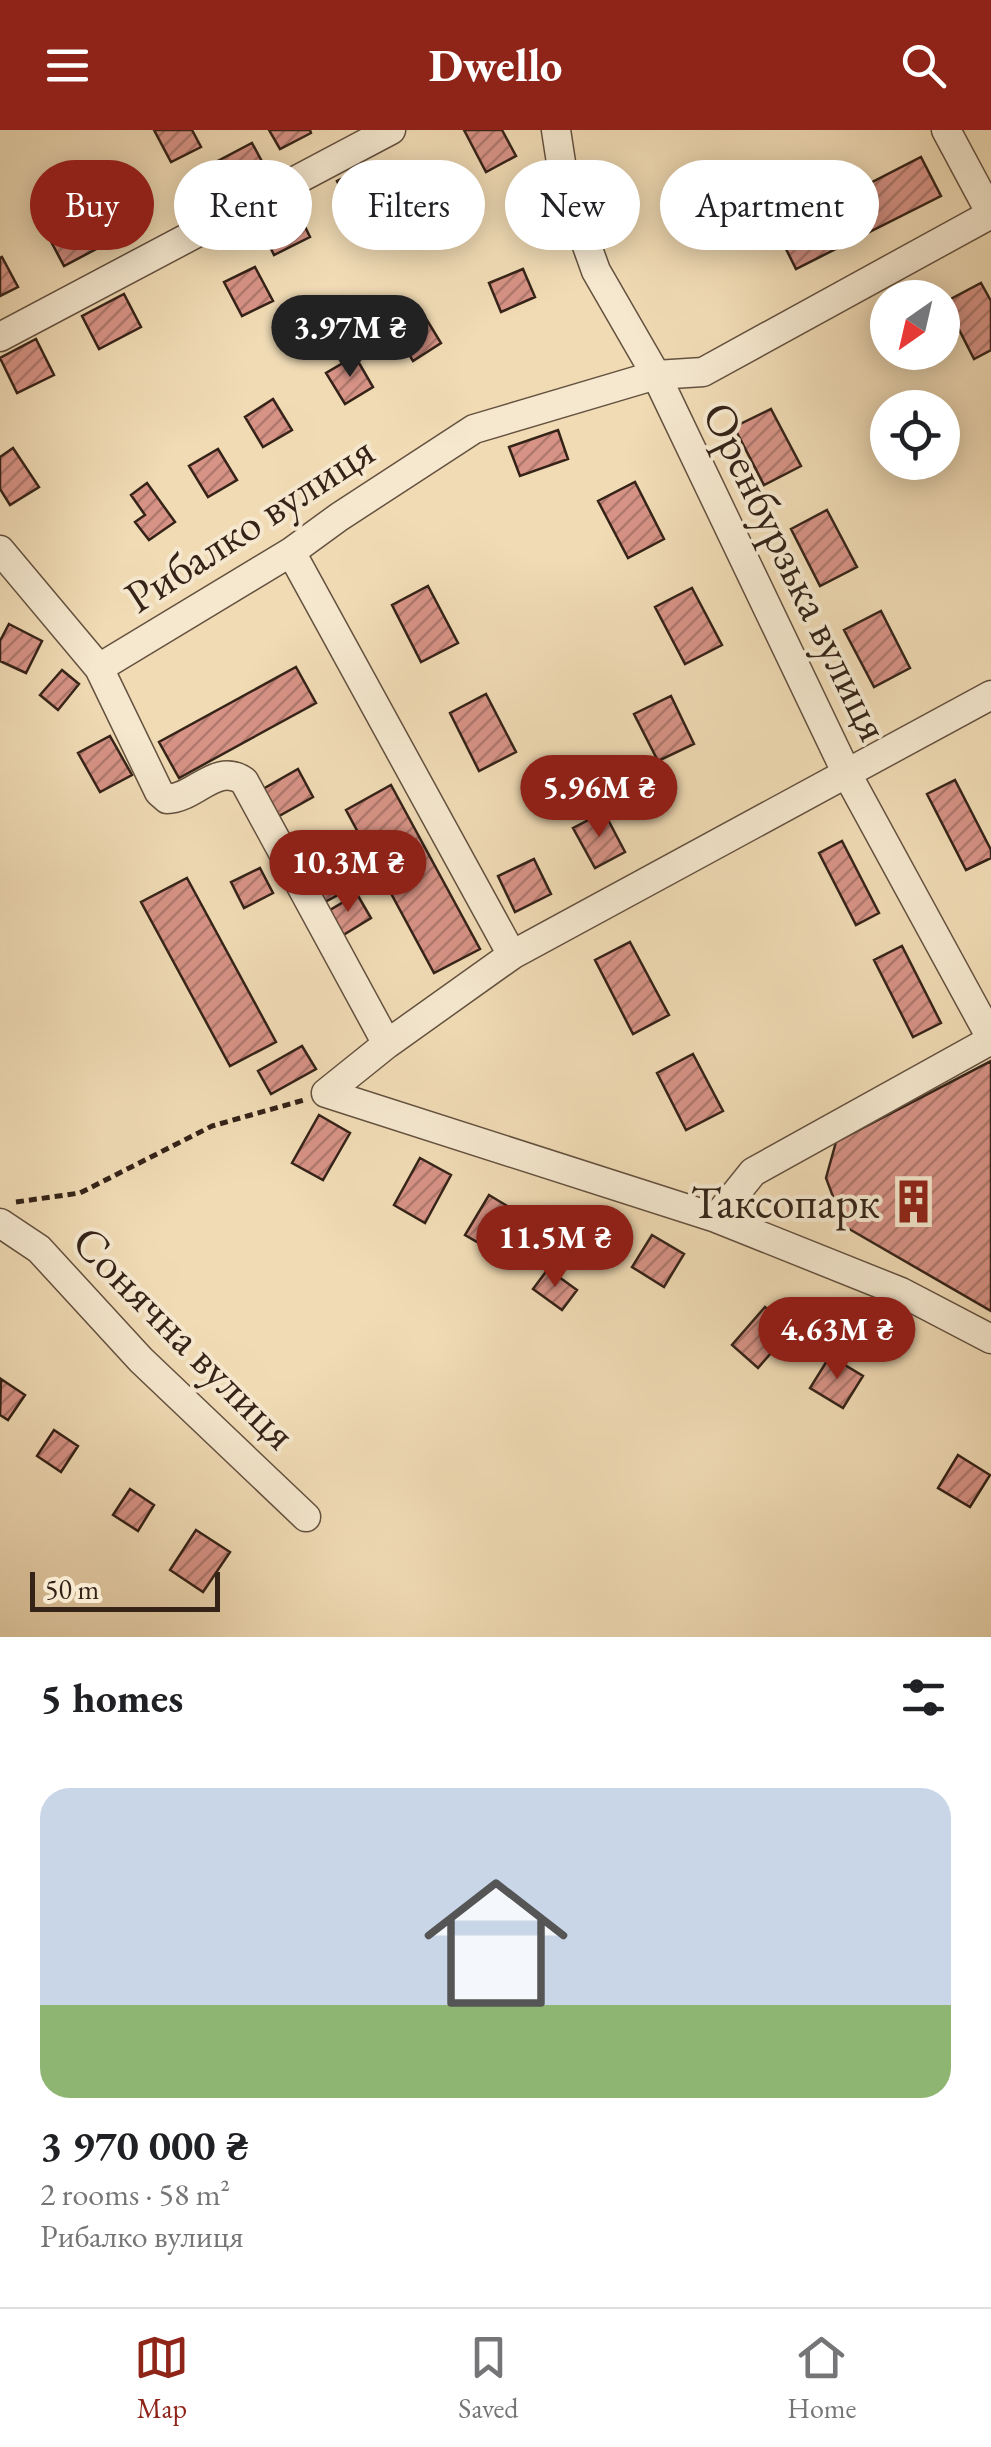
<!DOCTYPE html>
<meta charset="utf-8">
<style>
:root{--surface:#fff;--page:#f6f6f6;--text:#202124;--muted:#757577;--line:#e0e0e0;--accent:#8f2418}
body{margin:0;font-family:"EB Garamond",serif;background:var(--page);color:var(--text);height:100vh;display:flex;flex-direction:column;font-size:38px;white-space:nowrap}
*{box-sizing:border-box;margin:0}
p{font-size:32px;color:var(--muted)}
.icon{flex:none;width:55px;height:55px;fill:none;stroke:currentColor;stroke-width:2;stroke-linecap:round;stroke-linejoin:round}
.map{position:relative;height:1507px;overflow:hidden}
.side{display:flex;flex-direction:column;background:var(--surface);flex:1}
.side>*{flex:none}
.hud{position:absolute;left:30px;top:30px;width:932px;height:90px;display:flex;gap:20px}
.needle{width:65px;rotate:214deg}
.fabs{position:absolute;left:870px;top:150px;display:grid;gap:20px}
.fabs a{display:grid;place-items:center;width:90px;height:90px;border-radius:50%;background:var(--surface);box-shadow:0 5px 25px #0003;font-size:50px}
.scale{position:absolute;left:30px;bottom:25px;width:190px;box-sizing:border-box;padding-left:10px;border:5px solid #352318;border-top:0;font-size:28px;line-height:35px;white-space:nowrap;color:#352318;-webkit-text-stroke:8px #f5e8cf;paint-order:stroke}
.price{position:absolute;translate:-50% -85px;padding:0 22px;border-radius:35px;background:var(--accent);color:#fff;font-size:32px;line-height:65px;filter:drop-shadow(0 2px 5px #0008)}
.price::after{content:'';position:absolute;left:50%;top:60px;width:30px;height:22px;margin-left:-15px;background:inherit;clip-path:polygon(0 0,100% 0,50% 100%)}
.price.on{background:#222;color:#fff}
ul{padding:0;list-style:none}
li{display:grid;align-content:center;gap:20px;height:530px;padding:0 40px}
li span{display:grid;place-items:center;height:310px;border-radius:30px;color:#555}
li>.icon{margin-inline-start:auto}
span .icon{width:180px;height:180px;fill:#fffc;stroke-width:1}
li b{font-size:42px}
h2{display:flex;justify-content:space-between;align-items:center;height:120px;padding:0 40px;font-size:42px}
.chip{padding:0 35px;border-radius:45px;background:var(--surface);box-shadow:0 5px 25px #0003;font-size:35px;line-height:90px}
.chip.on{background:var(--accent);color:#fff}
header{display:flex;justify-content:space-between;align-items:center;height:130px;padding:0 40px;background:var(--accent);color:#fff;font-size:45px;font-weight:700}
.tabs{display:flex;justify-content:space-around;align-items:center;height:140px;border-top:2px solid var(--line);background:var(--surface);font-size:28px;color:var(--muted)}
.tabs a{display:grid;justify-items:center;gap:5px}
.tabs .on{color:var(--accent)}
.map>svg:first-child{display:block}
.building{fill:url(#building-hatch);stroke:#352318;stroke-width:2.5}
.lines{fill:none;stroke-linecap:round;stroke-linejoin:round}
.minor-casing{stroke:#64513f;stroke-width:31}
.path{stroke:#352318;stroke-width:5;stroke-dasharray:8 5;stroke-linecap:butt}
.minor{stroke:#f5e8cf;stroke-width:28}
.labels{text-anchor:middle;stroke-width:8;stroke-linejoin:round;paint-order:stroke}
.street-label{font-size:45px;fill:#352318;stroke:#f5e8cf}
.poi-label{font-size:45px;fill:#352318;stroke:#f5e8cf;text-anchor:end}
</style>
<header><svg class="icon" aria-label="menu" viewBox="0 0 24 24"><path d="M4 6h16M4 12h16M4 18h16"/></svg>Dwello<svg class="icon" aria-label="search" viewBox="0 0 24 24"><circle cx="10" cy="10" r="6"/><path d="M15 15l6 6"/></svg></header>
<div class="map">
<svg width="991" height="1507" viewBox="0 0 991 1507">
<defs>
<pattern id="building-hatch" width="6" height="6" patternUnits="userSpaceOnUse" patternTransform="scale(2.5)"><rect width="6" height="6" fill="#d79386"/><path d="M-1 1l2-2M0 6l6-6M5 7l2-2" fill="none" stroke="#af786d"/></pattern>
</defs>
<rect width="100%" height="100%" fill="#f0dbb5"/>
<filter id="stains"><feTurbulence type="fractalNoise" baseFrequency=".002" numOctaves="4"/><feColorMatrix values="0 0 0 0 .2 0 0 0 0 .09 0 0 0 0 .02 0 0 0 .5 -.17"/></filter>
<radialGradient id="worn" r=".72"><stop offset=".6" stop-color="#630" stop-opacity="0"/><stop offset="1" stop-color="#630" stop-opacity=".3"/></radialGradient>
<path class="building" d="M154,0H192L201,17L171,32Z
M269,0H310L311,3L280,19Z
M464,0H502L516,26L486,42Z
M252,13L266,39L226,60L212,34Z
M921,27L941,66L796,139L777,101Z
M371,34L387,66L353,83L337,51Z
M294,74L310,107L274,125L258,92Z
M86,84L102,116L64,136L47,104Z
M2,127L18,157L0,166V128Z
M255,137L273,171L242,186L224,152Z
M523,139L535,167L501,182L489,153Z
M981,153L991,171V220L974,229L945,172Z
M124,164L141,197L99,219L82,186Z
M422,182L441,213L413,231L394,200Z
M36,209L54,245L17,263L0,228Z
M355,226L373,257L345,274L326,243Z
M273,269L292,300L263,317L245,287Z
M771,279L801,336L764,355L734,297Z
M558,300L568,329L520,346L509,317Z
M13,318L39,357L10,375L0,359V327Z
M218,319L237,350L208,367L189,336Z
M635,352L664,409L628,428L598,371Z
M147,353L175,392L149,410L135,392L145,385L131,365Z
M827,380L857,437L820,456L791,399Z
M428,456L458,513L421,532L392,475Z
M692,458L722,515L685,534L655,477Z
M881,481L910,538L874,557L844,500Z
M9,494L42,511L26,543L0,531V511Z
M296,537L316,573L179,648L159,612Z
M62,540L79,554L58,580L40,565Z
M486,564L516,622L479,641L450,583Z
M671,566L694,614L658,631L634,584Z
M110,606L132,645L100,662L78,623Z
M298,639L313,667L279,686L263,659Z
M955,650L991,720V728L966,740L927,664Z
M391,655L480,819L434,843L346,680Z
M604,682L625,722L595,738L573,698Z
M842,711L879,783L856,795L819,723Z
M335,722L353,757L321,774L303,739Z
M534,729L551,764L515,782L498,746Z
M260,738L273,763L244,778L231,752Z
M187,748L276,912L230,936L141,772Z
M357,764L371,788L340,807L325,783Z
M630,812L669,885L633,904L595,830Z
M902,816L941,893L913,907L874,830Z
M302,916L316,939L271,964L258,941Z
M693,924L723,981L686,1000L657,943Z
M991,931V1181L844,1096L826,1048L836,1012Z
M319,985L350,1003L323,1050L292,1033Z
M420,1028L451,1045L425,1093L394,1075Z
M489,1065L514,1080L491,1120L465,1105Z
M585,1080L617,1100L597,1133L565,1112Z
M652,1105L684,1124L664,1157L632,1137Z
M548,1139L577,1160L562,1180L533,1159Z
M765,1177L791,1200L758,1238L732,1215Z
M830,1226L863,1246L843,1278L810,1258Z
M1,1249L25,1265L8,1290L0,1285Z
M54,1300L78,1316L61,1342L37,1326Z
M958,1325L990,1345L970,1377L938,1358Z
M130,1359L154,1375L138,1401L113,1385Z
M196,1400L230,1422L203,1462L170,1440Z"/>
<g class="lines">
<defs>
<path id="minor" d="M556,0L564,52L596,141L656,245L847,644L991,908
M0,207L391,0
M0,420L99,538L159,662L167,669C196,668 216,632 244,651L387,914
M291,422L512,825
M99,538L291,422L339,387L474,299L656,245L703,242L991,84L946,0
M326,963L387,914L512,825L991,565
M326,963L716,1088L901,1162L991,1209
M716,1088L753,1042L991,910
M0,1093L39,1119L141,1230L306,1387"/>
</defs>
<use href="#minor" class="minor-casing"/>
<path class="path" d="M16,1072L80,1063L212,996L304,970"/>
<use href="#minor" class="minor"/>
</g>
<defs>
<symbol id="building-bare" viewBox="-9 -9 18 18"><path d="M-4-6H4V6H1V3H-1V6H-4ZM-2.5-4.3h1.7v1.8h-1.7ZM.8-4.3h1.7v1.8H.8ZM-2.5-1h1.7V.8h-1.7ZM.8-1h1.7V.8H.8Z" fill="#8f2418" stroke="#f5e8cf" stroke-width="2.5" paint-order="stroke"/></symbol>
</defs>
<g fill-rule="evenodd">
<use href="#building-bare" x="882" y="1040" width="63" height="63"/>
</g>
<g class="labels">
<g class="street-label">
<text transform="translate(249 393) rotate(-33)" y="16">Рибалко вулиця</text>
<text transform="translate(797 441) rotate(64)" y="16">Оренбурзька вулиця</text>
<text transform="translate(185 1207) rotate(45)" y="16">Сонячна вулиця</text>
</g>
<g class="poi-label">
<text x="880" y="1088">Таксопарк</text>
</g>
</g>
<rect width="100%" height="100%" filter="url(#stains)"/>
<rect width="100%" height="100%" fill="url(#worn)"/>
</svg>
<div class="fabs">
<a><svg class="needle" viewBox="-14 -14 28 28"><path d="M0-13l5 13h-10z" fill="#e53935"/><path d="M0 13l5-13h-10z" fill="#757577"/></svg></a>
<a><svg class="icon" aria-label="locate" viewBox="0 0 24 24"><circle cx="12" cy="12" r="6"/><path d="M12 2v4M12 18v4M2 12h4M18 12h4"/></svg></a>
</div>
<div class="scale">50 m</div>
<b class="price on" style="left:350px;top:250px">3.97M ₴</b>
<b class="price" style="left:599px;top:710px">5.96M ₴</b>
<b class="price" style="left:348px;top:785px">10.3M ₴</b>
<b class="price" style="left:555px;top:1160px">11.5M ₴</b>
<b class="price" style="left:837px;top:1252px">4.63M ₴</b>
<div class="hud">
<a class="chip on">Buy</a>
<a class="chip">Rent</a>
<a class="chip">Filters</a>
<a class="chip">New</a>
<a class="chip">Apartment</a>
</div>
</div>
<section class="side">
<h2>5 homes<svg class="icon" aria-label="filters" viewBox="0 0 24 24"><path d="M4 7h16M4 17h16"/><circle cx="9" cy="7" r="2"/><circle cx="15" cy="17" r="2"/></svg></h2>
<ul>
<li><span style="background:linear-gradient(#c9d6e8 70%,#8fb573 0)"><svg class="icon" aria-label="home" viewBox="0 0 24 24"><path d="M3 11l9-7 9 7M6 9v11h12V9"/></svg></span><div><b>3 970 000 ₴</b><p>2 rooms · 58 m²</p><p>Рибалко вулиця</p></div></li>
</ul>
</section>
<nav class="tabs">
<a class="on"><svg class="icon" aria-label="map" viewBox="0 0 24 24"><path d="M3 6l6-2 6 2 6-2v14l-6 2-6-2-6 2zM9 4v14M15 6v14"/></svg>Map</a>
<a><svg class="icon" aria-label="saved" viewBox="0 0 24 24"><path d="M7 4h10v16l-5-4-5 4z"/></svg>Saved</a>
<a><svg class="icon" aria-label="home" viewBox="0 0 24 24"><path d="M3 11l9-7 9 7M6 9v11h12V9"/></svg>Home</a>
</nav>
